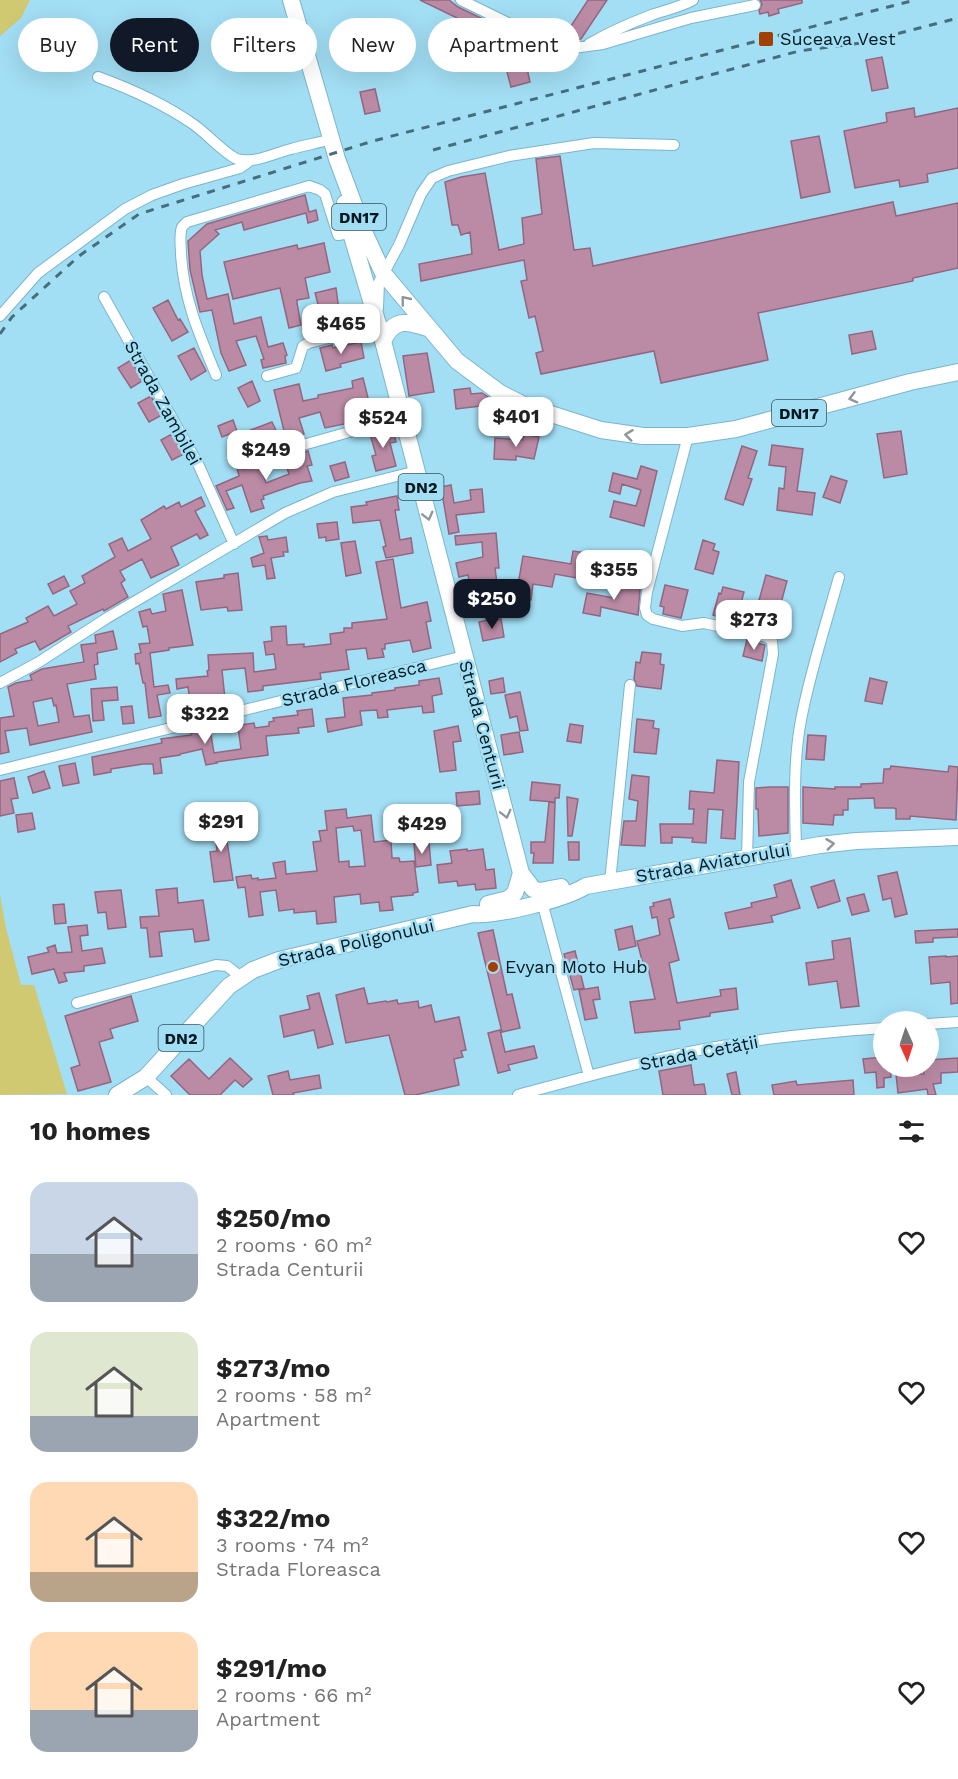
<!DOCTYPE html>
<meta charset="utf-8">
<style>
:root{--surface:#fff;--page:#f6f6f6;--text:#222;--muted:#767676;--accent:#111827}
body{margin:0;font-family:"Work Sans",sans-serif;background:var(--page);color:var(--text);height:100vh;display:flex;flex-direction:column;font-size:22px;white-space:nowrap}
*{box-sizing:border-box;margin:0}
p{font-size:20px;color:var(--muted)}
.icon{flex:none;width:33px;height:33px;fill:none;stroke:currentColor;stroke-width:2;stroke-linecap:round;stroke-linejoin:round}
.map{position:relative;height:1095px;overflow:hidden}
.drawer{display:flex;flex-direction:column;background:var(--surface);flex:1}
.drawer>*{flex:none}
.guide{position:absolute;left:18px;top:18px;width:600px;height:54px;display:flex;gap:12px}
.needle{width:39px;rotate:177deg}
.fabs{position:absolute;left:873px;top:1011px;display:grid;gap:12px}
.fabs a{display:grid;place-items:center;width:66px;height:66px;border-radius:50%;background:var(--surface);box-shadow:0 6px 24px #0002;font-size:30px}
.price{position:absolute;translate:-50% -51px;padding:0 14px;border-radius:12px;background:#fff;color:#222;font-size:20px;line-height:39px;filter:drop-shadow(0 2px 3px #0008)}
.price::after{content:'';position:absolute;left:50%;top:36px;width:18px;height:14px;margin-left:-9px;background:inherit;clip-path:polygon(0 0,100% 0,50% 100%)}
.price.current{background:var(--accent);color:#fff}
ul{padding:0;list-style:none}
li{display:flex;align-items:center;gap:18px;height:150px;padding:0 30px}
li span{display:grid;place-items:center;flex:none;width:168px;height:120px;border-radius:18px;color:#555}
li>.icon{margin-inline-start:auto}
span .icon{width:72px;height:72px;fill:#fffc;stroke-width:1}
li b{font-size:26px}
h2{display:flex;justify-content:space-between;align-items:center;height:72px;padding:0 30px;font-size:26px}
.pill{padding:0 21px;border-radius:27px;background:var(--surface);box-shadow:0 6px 24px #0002;font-size:21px;line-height:54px}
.pill.current{background:var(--accent);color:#fff}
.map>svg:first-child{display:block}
.green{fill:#d1c872}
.building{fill:#bb8ba6;stroke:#936680;stroke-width:1.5;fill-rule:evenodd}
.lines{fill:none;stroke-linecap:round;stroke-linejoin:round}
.street-casing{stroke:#7bb5cb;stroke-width:12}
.primary-casing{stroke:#7bb5cb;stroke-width:18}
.street{stroke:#fff;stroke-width:10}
.primary{stroke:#fff;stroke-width:16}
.rail{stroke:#466d7b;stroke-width:3;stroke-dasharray:8 8;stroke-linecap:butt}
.oneway{stroke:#8d979b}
.poi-dot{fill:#a23f03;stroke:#a2def4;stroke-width:2}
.labels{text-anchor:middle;stroke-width:5;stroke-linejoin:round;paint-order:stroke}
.shield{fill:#a2def4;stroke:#315360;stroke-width:1.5}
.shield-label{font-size:16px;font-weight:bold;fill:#011820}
.poi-label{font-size:18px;fill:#011820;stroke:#a2def4;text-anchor:start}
.street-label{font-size:18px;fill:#011820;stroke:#a2def4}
</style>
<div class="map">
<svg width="958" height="1095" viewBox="0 0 958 1095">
<rect width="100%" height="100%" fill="#a2def4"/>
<path class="green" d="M0,0H30L21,18L0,36Z
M0,895L6,928L21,985H34L67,1094L0,1095Z"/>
<path class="building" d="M420,0H449L458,7L520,37L515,46Z
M588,0H607L581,39L579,40L567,32Z
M760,0H802V3L778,9L779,13L769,16L768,12L760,14L759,11L762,4Z
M359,27L365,48L348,53L342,32Z
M882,57L888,88L872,91L866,60Z
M526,64L530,82L511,87L506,68Z
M375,89L380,111L365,114L360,92Z
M914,108L915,117L958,108V168L927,174L928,182L900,187L899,180L855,188L844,131L887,122L886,113Z
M819,136L830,192L801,198L791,141Z
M560,156L574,250L590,248L593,266L893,202L896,216L958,203V268L913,278V281L758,313L768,360L661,383L654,351L541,374L536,353L543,351L535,316L529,318L521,281L527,280L524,260L421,281L419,264L472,254L470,232L461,235L458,225H452L445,182L461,177L485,173L499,250L524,244L522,218L542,214L536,159Z
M305,195L309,212L316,210L318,220L308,223L306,213L244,230L242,222L215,230L219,234L200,251L202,275L207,299L228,294L234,324L261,317L268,347L283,343L287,355L285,356L286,363L263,368L261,360L264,359L256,336L236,341L246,365L229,371L221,353L212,310L200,312L190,270L188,241L207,224Z
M324,243L330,272L305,278L309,298L297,300V303L301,325L289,328L280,288L233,299L224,262L297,245L298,249Z
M336,288L339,311L321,315L315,293Z
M168,300L178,320L180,319L188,332L172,341L153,308Z
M872,331L876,349L852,354L849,335Z
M361,342L364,358L340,364L341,367L326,371L320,348L332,345L333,348Z
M194,348L206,371L191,380L178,356Z
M427,353L434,392L409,396L403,356Z
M131,360L142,381L131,388L118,368Z
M363,378L373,418L325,428L320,412L299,418L304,434L286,439L274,390L299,384L303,401L318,398V395L353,388L352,381Z
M252,381L260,401L248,407L238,388Z
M470,388L471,394L482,393L488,397L489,405L456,409L454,390Z
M151,396L162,415L149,422L138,403Z
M233,420L237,431L222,437L218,426Z
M272,422L280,439L266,443L268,447L238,456L232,437Z
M392,428L396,442L390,443L396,466L376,471L372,456L376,455L370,434Z
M901,431L907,474L884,478L877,434Z
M172,434L184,454L172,460L161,440Z
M524,434L539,437L534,459L516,456V460L494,459L495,438L523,440Z
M772,445L803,449L797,491L815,493L812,515L777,510L779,488L784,489L786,467L769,465Z
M742,446L757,451L748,478L752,479L743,505L725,499Z
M308,451L312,465L307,466L312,481L300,483L263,496L264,499L261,500L264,508L251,512L242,485L226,491L234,508L227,510L216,486L239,476L237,468L244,469L260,465L266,483L289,474L284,459Z
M345,462L349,477L335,481L330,466Z
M641,466L657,471L644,526L610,517L614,501L636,506L641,490L622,484L620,494L609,491L613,473L637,479Z
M831,476L847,481L840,503L823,497Z
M451,485L454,503L471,500L470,490L482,489L484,512L456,515L459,532L449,534L441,487Z
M397,496L399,510H395L400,540L411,538L413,553L386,558L383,547L386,546L380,520L353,523L351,507L367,505L366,502Z
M201,497L205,506L195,511L208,535L200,539L197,534L171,547L179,565L151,578L142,559L120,571L125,580L121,583L128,597L104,611L103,609L68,626L71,632L40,650L35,641L15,649L17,653L0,662V634L28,622L26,618L48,606L54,616L77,604L70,591L85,583L82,576L115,557L109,544L122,538L128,551L151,539L141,520L164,506L166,509L179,502L181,507Z
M337,522L339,539L326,541V537L319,538L317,524Z
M496,533L499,568H495L497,583L518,585L523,556L571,564L573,551L593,554L588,580L555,574L552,587L533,584L531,600L499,597L500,601L472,604L468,575L459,577L456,563L483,557L482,542L456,545L455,536Z
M267,536L268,540L286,537L288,552H283L284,556L271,558L275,578L267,579L265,565L253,567L251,558L264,553L259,537Z
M703,540L715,544L713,550L719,552L713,574L695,569Z
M355,541L361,573L346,576L341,543Z
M393,559L401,608L427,602L431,621L426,622L431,648L413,652L410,640L385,644V649H382L384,657L368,659L366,648L346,650L349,669L320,673L321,679L263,686V690L248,692L245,668L222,670L225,699L208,701V704H201V707L191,708L188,687L177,689L176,679L208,676L207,671L209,670L208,655L253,653L254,672L276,669L274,654L266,655L264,642L272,641L271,627L286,626L287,645L304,644V647L331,644L330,634L344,632V628H352V623L387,619L376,562Z
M238,573L242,610L228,611L227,607L201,610L196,582L224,578V575Z
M766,575L787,581L778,614L761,609L762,605L758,604Z
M64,576L69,586L53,594L48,584Z
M617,584L640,589L638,615L601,607L600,616L583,613L587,593L614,598Z
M665,585L688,590L681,618L663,614L664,607L660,606Z
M723,587L744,592L736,622L713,615L719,593L721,594Z
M182,590L193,645L169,648V650L150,653L154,687L168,685L170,693L157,695L161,716L149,718L145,683H143L139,663L136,664L135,654L141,653L139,644L150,643L147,626L143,627L139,612L150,609L152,614L166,611L163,594Z
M491,619L492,621L501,619L504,637L483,641L479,622Z
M113,631L117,649L97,653L98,664L94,665L96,679L67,684L74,717L89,715L92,732L30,745L27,728L5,731L9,752L0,754V718L14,716L8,687L16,683L32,680L30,675L42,669L84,662L81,645L96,643L95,635ZM52,698L54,706L56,705L59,722L38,726L33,702Z
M747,640L765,645L762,661L743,656Z
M642,652L661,654L660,664L664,665L661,689L637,686L634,679L636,662L640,663Z
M439,678L442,694L432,696L434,712L423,713L422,706L387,710L388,717L378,718L377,710L360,711L362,725L328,732L326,719L345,717L343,698L372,695V693L395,690V688L419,685V681Z
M503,678L505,692L491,694L489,681Z
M870,678L887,682L882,704L865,701Z
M117,687L118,700L102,701L104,720L93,721L91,689Z
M520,692L528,730L520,731L517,716L510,718L505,695Z
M132,706L134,723L123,724L121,707Z
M312,709L314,726L298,728L299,733L266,736L268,755L216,762L217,763L206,765L202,749L180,754V755L160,758L162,773L154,774L153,764H143L111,769V772L94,775L92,757L162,743L161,739L191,735V733L210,729L214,753L241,749L238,727L241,725L254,723L255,728L269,726V722L274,721L273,718L298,715L297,711Z
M637,719L654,721L653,728L659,729L656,754L634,752Z
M570,724L583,726L581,743L567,741Z
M458,726L461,741L453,742L456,770L440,772L434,731Z
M519,732L523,752L504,755L501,735Z
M808,735L826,736L824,760L806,759Z
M717,760L739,762L735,839L721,838L723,810L708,809L706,843L692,842L693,838L672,837V843H661L660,824H693L694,809H689L690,791L714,793Z
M75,763L79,783L63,786L59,766Z
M891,766L948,772L949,766L958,767L956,820L910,816V819H896V809L894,808H875L874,798L848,799V810H843V815H834L833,825L803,823V787L835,789V787H861V784L883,783L884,769H890Z
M44,771L50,788L33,793L28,777Z
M632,775L649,777L645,846L621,845L624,821H636L638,801L629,799Z
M14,778L18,798L11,799L14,813L0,816V781Z
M532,782L560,785L559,798H555V802L530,800Z
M770,787H788V833L759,836L758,809H756V788Z
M479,791L480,804L457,806L456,793Z
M567,797L578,799L572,836H568Z
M549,802L555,803L553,863H533L534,853H531V842H545Z
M346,809L347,818L371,815L374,842L391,840L392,858H399L400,862L414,861L418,892L413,893V895L391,897L393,910L380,911L379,902L361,904L360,894L334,897L336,922L317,924L316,911L294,913V909L279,911L276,890L260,892L263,915L249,917L245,887L238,888L236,877L251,875L252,879L258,878V880L276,878L273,863L285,861L286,874L317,871L313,842L321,841L319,831L327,830L325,811ZM353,826L354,831L361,830L365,866L349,867V861L339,862L336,828Z
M32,813L35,829L18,832L16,815Z
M223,815L233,880L214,882L210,852L217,851L213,817Z
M568,842H579V860H569Z
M429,843L431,865L416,867L414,844Z
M467,849V851L483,849L486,870L494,869L496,888L476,890L475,884L458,886L457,881L439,883L437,865L452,863L450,851Z
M897,872L907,914L895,917L891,898L883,900L878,876Z
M791,880L800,908L771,916L773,922L729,929L725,913L752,907L751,903L777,897L774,885Z
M834,880L840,901L818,908L811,887Z
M177,888L178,903L203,900L209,940L195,942L193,929L159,932L162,956L150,957L147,928H141L140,917L159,916L156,890Z
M121,890L126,927L108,929L106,912L98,913L95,892Z
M864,894L869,911L852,915L847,898Z
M670,899L674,917L669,919L679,960L669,963L677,1003L721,996L720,990L736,988L738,1009L710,1013V1016L679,1021L680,1029L635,1033L630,1002L655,999L648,967L644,968L637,941L660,935L657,917L652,918L650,907L654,906L653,903Z
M64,904L66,923L55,924L53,905Z
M87,925L88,935L80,936L82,951L102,948L105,963L84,966V971L64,973L67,981L59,983L54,969L32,974L28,957L49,952L47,948L55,945L57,953L72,952L68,927Z
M632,926L636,946L619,950L615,930Z
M958,929V937L933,938V942L916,943L915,931Z
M493,930L507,995L512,994L520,1028L502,1032L478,933Z
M850,938L859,1006L841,1008L837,981L809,985L806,963L834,959L832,941Z
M575,951L584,988L574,990L564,954Z
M946,956V957L958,956V1003L951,1004L950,982L931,984L929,957Z
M598,987L600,999L593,1000L597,1018L585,1020L579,990Z
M364,988L368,1004L386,1001L387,1002L397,1000L398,1004L418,1001L419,1008L431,1005L435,1022L459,1017L466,1050L461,1051L463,1057L454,1059L459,1085L415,1095H405L389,1035L346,1043L336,995Z
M319,993L333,1044L318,1048L314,1030L284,1037L280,1016L310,1009L307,996Z
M131,996L138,1021L110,1029L113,1038L99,1042L111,1082L78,1091L71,1068L80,1065L65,1016Z
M500,1030L505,1052L534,1046L537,1058L508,1065L510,1070L498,1073L488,1033Z
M884,1057V1066H890L891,1077L884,1078V1087L877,1088L876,1072L865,1073L863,1059Z
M230,1058L252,1079L243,1087L235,1080L220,1095H190L171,1076L189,1059L209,1079Z
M958,1058V1072L941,1073V1083L933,1084L936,1095H928L927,1089L898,1093L896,1074H924L923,1068L929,1067L928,1060Z
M691,1065L694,1085L704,1084L706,1095H663L659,1071Z
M288,1071L290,1080L319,1075L321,1088L293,1093L294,1095H273L268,1076Z
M736,1072L739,1089L740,1095H732L727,1074Z
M853,1080L854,1095H774L772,1085L796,1081L797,1085Z"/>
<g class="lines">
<defs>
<path id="street" d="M461,0L551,44L573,48L603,44L691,18L755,5
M589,44C608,33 628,24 649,16C664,10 679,8 693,0
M98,77C131,89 164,104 193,124C205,132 226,155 237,159C255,164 274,153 291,149C305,145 318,143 332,139
M104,297L199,466L234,544
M378,308L379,282L399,245L421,194L432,178L448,171L509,156L594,143L674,145
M0,316L38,273L125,209L152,195L183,184L240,168L251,160
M216,375C199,334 184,300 181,255C181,246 179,236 182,227L187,222L309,186L320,190L325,194L338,235L351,233
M267,376L296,368L303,346L309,343L378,325
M688,436L647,592L645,608L647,615L653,619L682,626L704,623L767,637L772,641L773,654L749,782L747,857
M242,462L403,417
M0,683L39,662L107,618L285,513L333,492L417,471
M0,770L464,656
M796,849C795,806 793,762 801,720C810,672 826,624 839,577
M610,882L630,685
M542,902L589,1076
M77,1003L216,965L227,966L241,977
M928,1024L958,1022
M146,1077L166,1095
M518,1095C581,1078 645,1060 710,1048C767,1037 826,1032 884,1028"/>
<path id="primary" d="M291,0L337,159L365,234L383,273L457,361L500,393L526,406L601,430L643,436H688L736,429L910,382L958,372
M345,203L351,233L383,341L521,873L533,889L539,891L561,887
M383,341C394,318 406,321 427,328
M488,904L508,899L515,893L521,873
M117,1095L146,1077L229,986L253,970L279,960L473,914C498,916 565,899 586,886L820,845L856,841L958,837"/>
</defs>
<use href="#street" class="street-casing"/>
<use href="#primary" class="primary-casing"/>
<use href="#street" class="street"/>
<use href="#primary" class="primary"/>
<path class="rail" d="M433,150L799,51L861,43L958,18
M0,334L12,317L79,256L139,214L373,141L915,0"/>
</g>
<defs><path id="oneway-chevron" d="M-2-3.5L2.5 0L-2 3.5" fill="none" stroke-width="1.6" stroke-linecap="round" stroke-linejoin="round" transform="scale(1.5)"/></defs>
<g class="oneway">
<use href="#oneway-chevron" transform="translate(405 300) rotate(-129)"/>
<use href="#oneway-chevron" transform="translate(853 398) rotate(165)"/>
<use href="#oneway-chevron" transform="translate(629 435) rotate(-173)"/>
<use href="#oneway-chevron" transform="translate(428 516) rotate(76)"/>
<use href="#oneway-chevron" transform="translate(506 814) rotate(76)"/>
<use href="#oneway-chevron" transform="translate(830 844) rotate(-7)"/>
</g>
<g class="poi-dot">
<rect x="758" y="31" width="16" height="16" rx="3"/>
<circle cx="493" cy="967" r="6"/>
</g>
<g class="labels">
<g class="shield">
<rect x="332" y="204" width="54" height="26" rx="4.5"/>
<rect x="772" y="400" width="54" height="26" rx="4.5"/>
<rect x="398.5" y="474" width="45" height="26" rx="4.5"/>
<rect x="158.5" y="1025" width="45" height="26" rx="4.5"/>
</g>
<g class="shield-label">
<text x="359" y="223">DN17</text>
<text x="799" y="419">DN17</text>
<text x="421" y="493">DN2</text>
<text x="181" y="1044">DN2</text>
</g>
<g class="poi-label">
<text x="780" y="45">Suceava Vest</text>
<text x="505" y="973">Evyan Moto Hub</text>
</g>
<g class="street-label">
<text transform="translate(163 403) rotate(61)" y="6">Strada Zambilei</text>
<text transform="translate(354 683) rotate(-14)" y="6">Strada Floreasca</text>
<text transform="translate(482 725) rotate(75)" y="6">Strada Centurii</text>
<text transform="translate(713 863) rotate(-10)" y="6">Strada Aviatorului</text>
<text transform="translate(356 943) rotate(-13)" y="6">Strada Poligonului</text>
<text transform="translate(699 1053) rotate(-11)" y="6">Strada Cetății</text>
</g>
</g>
</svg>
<div class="fabs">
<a><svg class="needle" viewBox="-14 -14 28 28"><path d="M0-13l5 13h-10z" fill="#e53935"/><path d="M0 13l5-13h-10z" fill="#767676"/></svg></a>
</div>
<b class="price" style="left:341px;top:355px">$465</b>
<b class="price" style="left:516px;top:448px">$401</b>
<b class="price" style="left:383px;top:449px">$524</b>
<b class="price" style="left:266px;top:481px">$249</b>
<b class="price" style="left:614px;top:601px">$355</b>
<b class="price current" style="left:492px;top:630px">$250</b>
<b class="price" style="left:754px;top:651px">$273</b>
<b class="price" style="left:205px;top:745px">$322</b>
<b class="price" style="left:221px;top:853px">$291</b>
<b class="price" style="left:422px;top:855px">$429</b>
<div class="guide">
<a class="pill">Buy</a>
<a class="pill current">Rent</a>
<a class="pill">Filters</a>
<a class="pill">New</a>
<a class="pill">Apartment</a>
</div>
</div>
<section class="drawer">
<h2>10 homes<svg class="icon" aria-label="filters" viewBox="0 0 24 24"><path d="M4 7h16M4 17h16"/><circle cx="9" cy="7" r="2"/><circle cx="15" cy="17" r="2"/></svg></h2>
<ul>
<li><span style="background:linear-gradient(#c9d6e8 60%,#9aa5b1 0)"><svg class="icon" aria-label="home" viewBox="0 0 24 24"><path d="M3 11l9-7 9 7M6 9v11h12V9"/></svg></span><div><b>$250/mo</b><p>2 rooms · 60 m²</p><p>Strada Centurii</p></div><svg class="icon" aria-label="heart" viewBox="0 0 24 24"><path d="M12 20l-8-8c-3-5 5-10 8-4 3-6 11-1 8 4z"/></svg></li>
<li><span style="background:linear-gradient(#dfe7d0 70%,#9aa5b1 0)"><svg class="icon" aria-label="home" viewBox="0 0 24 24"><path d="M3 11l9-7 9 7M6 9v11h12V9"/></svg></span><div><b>$273/mo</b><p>2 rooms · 58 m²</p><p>Apartment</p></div><svg class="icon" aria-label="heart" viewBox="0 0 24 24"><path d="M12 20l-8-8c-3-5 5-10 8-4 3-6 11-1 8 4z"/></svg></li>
<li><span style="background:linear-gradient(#ffd9b3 75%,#b9a48a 0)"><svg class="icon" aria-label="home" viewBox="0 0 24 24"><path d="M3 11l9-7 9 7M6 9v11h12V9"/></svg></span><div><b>$322/mo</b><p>3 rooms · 74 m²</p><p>Strada Floreasca</p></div><svg class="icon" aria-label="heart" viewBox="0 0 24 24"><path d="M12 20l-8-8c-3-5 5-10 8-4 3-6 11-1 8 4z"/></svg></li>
<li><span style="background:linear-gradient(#ffd9b3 65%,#9aa5b1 0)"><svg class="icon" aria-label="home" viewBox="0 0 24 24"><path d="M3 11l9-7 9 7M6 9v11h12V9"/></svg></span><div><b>$291/mo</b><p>2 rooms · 66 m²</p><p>Apartment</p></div><svg class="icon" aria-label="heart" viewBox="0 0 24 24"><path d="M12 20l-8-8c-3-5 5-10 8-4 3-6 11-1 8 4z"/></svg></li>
</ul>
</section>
